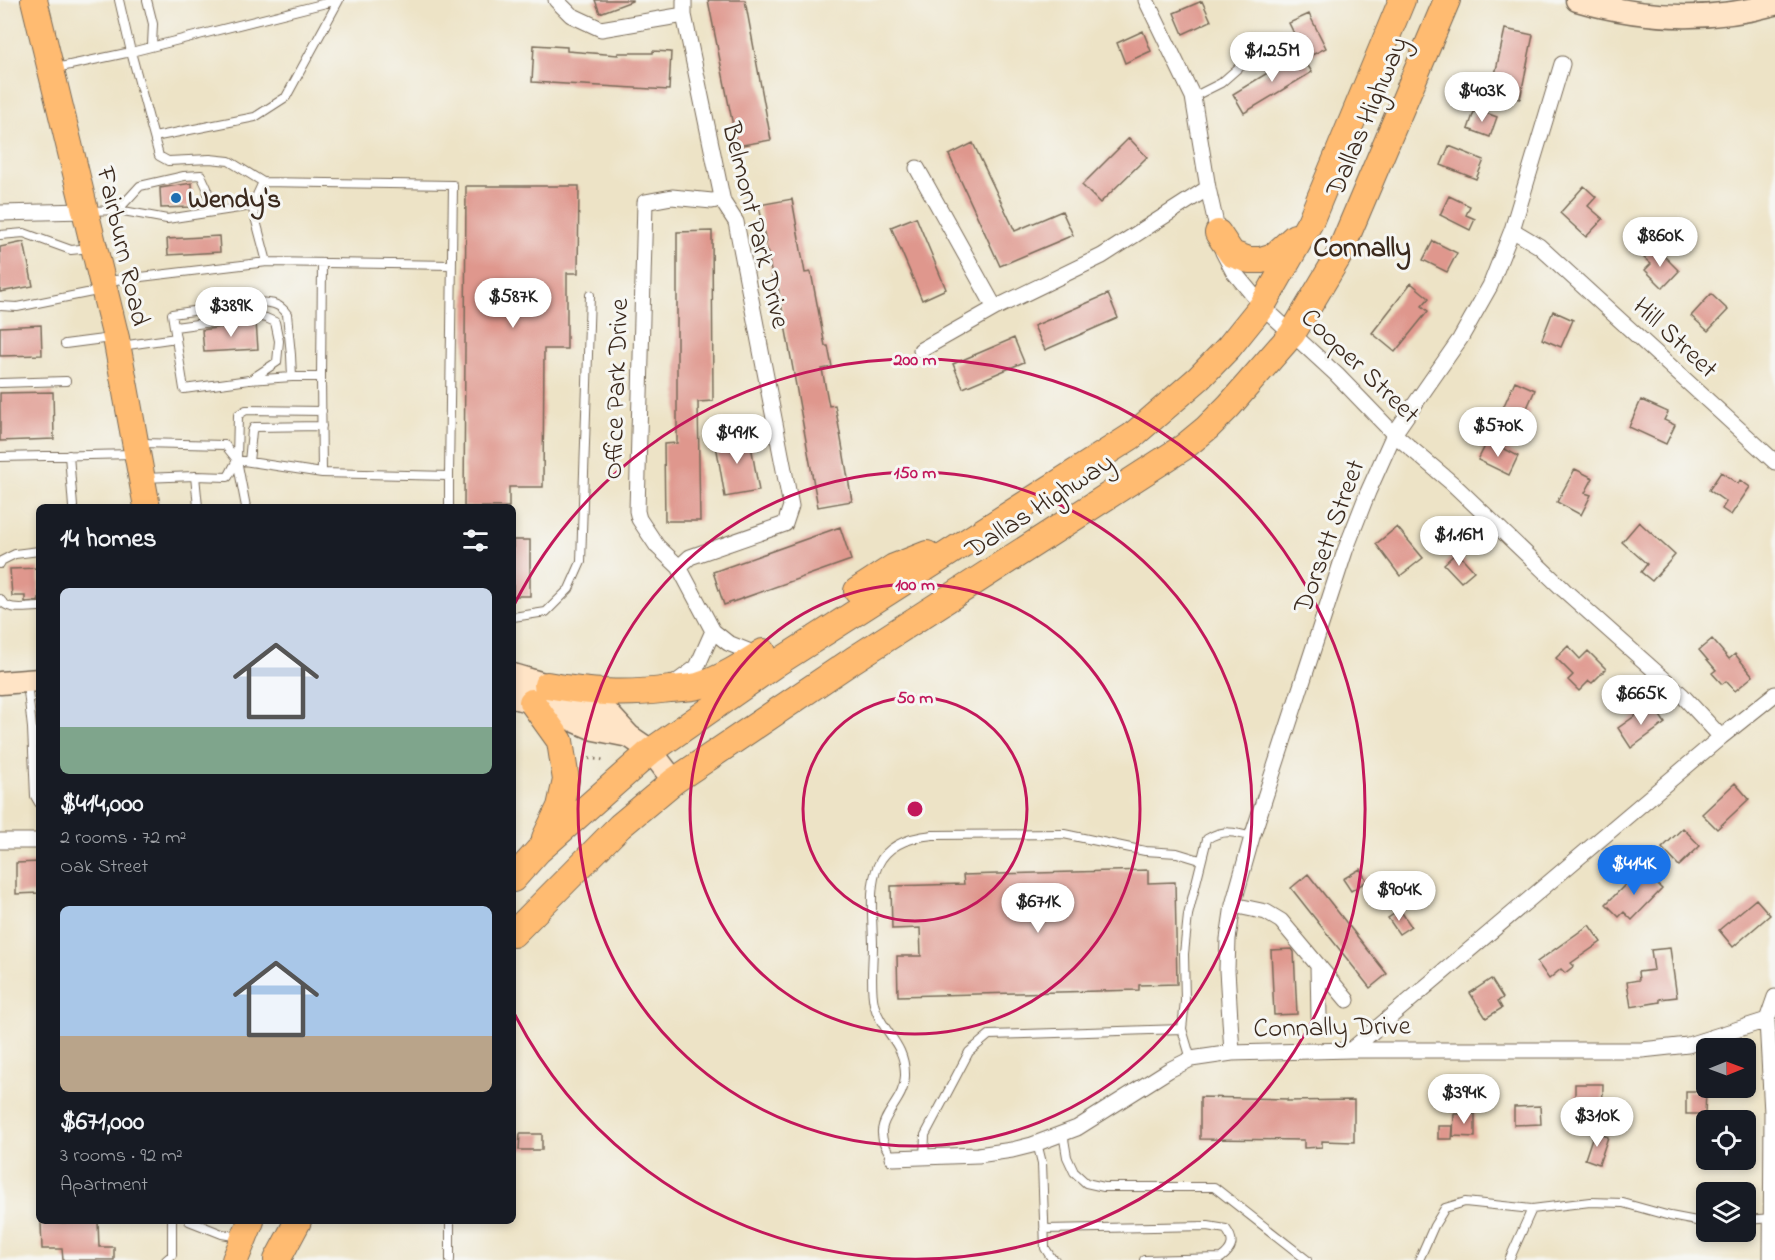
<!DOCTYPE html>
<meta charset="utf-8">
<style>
:root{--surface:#171b24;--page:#20242c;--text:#f1f3f6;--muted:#9ea1a6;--accent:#1a73e8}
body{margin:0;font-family:"Indie Flower",sans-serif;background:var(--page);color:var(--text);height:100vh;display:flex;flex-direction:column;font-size:22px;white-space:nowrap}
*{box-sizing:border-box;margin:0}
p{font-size:20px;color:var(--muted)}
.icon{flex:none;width:33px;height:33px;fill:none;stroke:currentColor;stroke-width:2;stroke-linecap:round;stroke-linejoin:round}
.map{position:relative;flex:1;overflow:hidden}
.panel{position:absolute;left:36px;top:504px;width:480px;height:720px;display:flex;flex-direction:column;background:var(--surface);border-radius:9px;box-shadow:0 3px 9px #0003}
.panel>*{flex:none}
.needle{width:39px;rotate:89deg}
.tools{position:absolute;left:1696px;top:1038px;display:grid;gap:12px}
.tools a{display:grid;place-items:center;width:60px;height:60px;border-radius:9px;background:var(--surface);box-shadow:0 3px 9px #0003;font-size:30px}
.price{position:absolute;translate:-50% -51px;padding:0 14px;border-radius:21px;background:#fff;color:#222;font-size:20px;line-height:39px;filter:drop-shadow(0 2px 3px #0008)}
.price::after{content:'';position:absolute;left:50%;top:36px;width:18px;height:14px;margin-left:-9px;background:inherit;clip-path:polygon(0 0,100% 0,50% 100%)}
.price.current{background:var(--accent);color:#fff}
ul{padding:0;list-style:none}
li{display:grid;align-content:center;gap:12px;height:318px;padding:0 24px}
li span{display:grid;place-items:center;height:186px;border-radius:9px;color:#555}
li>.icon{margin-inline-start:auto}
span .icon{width:108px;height:108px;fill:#fffc;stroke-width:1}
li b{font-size:26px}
h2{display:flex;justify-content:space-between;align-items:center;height:72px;padding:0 24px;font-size:26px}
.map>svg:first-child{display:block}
.building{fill:#df978d}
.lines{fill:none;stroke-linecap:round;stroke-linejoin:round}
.lane-casing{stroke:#796b59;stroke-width:10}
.street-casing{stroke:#796b59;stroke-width:17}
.secondary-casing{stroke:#796b59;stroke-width:25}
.primary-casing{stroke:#796b59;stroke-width:28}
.path{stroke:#796b59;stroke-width:3;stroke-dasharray:1.5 4.5;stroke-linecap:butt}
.lane{stroke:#fff;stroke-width:8}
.street{stroke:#fff;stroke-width:15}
.secondary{stroke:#ffe4c6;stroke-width:22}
.primary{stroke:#ffbb71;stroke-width:26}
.ring{fill:none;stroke:#c2185b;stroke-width:3}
.poi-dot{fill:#1f6fb2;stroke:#f6f6f2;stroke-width:2}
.labels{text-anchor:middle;stroke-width:6;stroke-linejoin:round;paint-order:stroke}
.street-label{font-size:27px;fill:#3b2a1e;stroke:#f6f6f2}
.poi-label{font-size:27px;font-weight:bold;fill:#3b2a1e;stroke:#f6f6f2;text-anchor:start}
.neighbourhood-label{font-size:28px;font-weight:bold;fill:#3b2a1e;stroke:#f6f6f2}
.centre{fill:#c2185b;stroke:#f6f6f2;stroke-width:3}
.ring-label{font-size:18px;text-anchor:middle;font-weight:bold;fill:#c2185b;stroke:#f6f6f2;stroke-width:6;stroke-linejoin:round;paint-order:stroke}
</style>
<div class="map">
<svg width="1775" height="1260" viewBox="0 0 1775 1260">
<rect width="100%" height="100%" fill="#f6f6f2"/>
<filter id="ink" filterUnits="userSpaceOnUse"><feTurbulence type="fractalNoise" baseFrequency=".0167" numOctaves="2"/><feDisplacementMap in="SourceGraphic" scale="12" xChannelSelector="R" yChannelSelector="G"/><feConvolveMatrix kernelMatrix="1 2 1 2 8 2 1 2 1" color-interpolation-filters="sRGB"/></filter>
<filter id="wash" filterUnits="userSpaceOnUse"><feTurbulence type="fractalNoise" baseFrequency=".008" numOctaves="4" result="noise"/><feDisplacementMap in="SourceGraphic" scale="24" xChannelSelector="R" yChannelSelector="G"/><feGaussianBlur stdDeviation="1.35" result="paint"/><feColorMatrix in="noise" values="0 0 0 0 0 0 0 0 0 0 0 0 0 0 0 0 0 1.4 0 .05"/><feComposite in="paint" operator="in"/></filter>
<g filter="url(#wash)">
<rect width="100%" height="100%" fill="#ede3c6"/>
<g id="blocks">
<path class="building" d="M595,0H632V1L600,13Z
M708,0H745L771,140L737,146Z
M1202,1L1211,21L1183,34L1174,13Z
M1309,14L1326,48L1306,58L1289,23Z
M1505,29L1533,35L1520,99L1491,93Z
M1143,31L1151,51L1125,63L1117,43Z
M534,45L567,47V51L618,55V53H653V51L671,52L669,90L532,82Z
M1300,53L1312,72L1244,113L1233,94Z
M1475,109L1497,117L1490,137L1468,129Z
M1129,138L1147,157L1100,203L1082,185Z
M973,143L1015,231L1062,211L1073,235L1000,266L949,155Z
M1449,146L1484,160L1476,179L1441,165Z
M192,183L193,207L161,208L160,188Z
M466,186H579L578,273H567V349H544L543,487H509V507H464Z
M1584,186L1596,197L1588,206L1603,219L1586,237L1560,213Z
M1449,196L1470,206L1466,215L1475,219L1470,230L1440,215Z
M792,199L805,273L811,272L825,346H828L832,367L822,369L829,406L835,405L852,501L818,507L777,281L773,282L759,205Z
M916,217L946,289L922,300L891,227Z
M712,231L713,401L698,402L700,521H665L664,444L677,443V232Z
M219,236L220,252L168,255L167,239Z
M1433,241L1457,253L1447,272L1423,260Z
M24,242L33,286L0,292V247Z
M1655,247L1679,271L1663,288L1645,270L1651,264L1644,258Z
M1411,283L1429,298L1422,306L1428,311L1395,352L1372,333Z
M1108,294L1118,318L1045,350L1034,326Z
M1711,294L1728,310L1708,331L1691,316Z
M1553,311L1573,320L1561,347L1542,339Z
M256,322L258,349L204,352L202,330Z
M41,325L42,355L0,356V327Z
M1014,338L1024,362L963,388L953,364Z
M1515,381L1535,390L1527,408L1530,410L1526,420L1502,410Z
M53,392L54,439L0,441V393Z
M1641,400L1668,412L1664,420L1675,425L1666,444L1629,427Z
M749,434L759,491L725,497L715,439Z
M1488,440L1518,456L1509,475L1478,460Z
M1575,469L1593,478L1585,493L1591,495L1581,515L1557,502Z
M1721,472L1738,484L1740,480L1750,487L1731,515L1722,509L1726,502L1709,490Z
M1639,522L1675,555L1652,581L1641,572L1647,564L1622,542Z
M840,527L851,560L724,605L713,572Z
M1397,527L1423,558L1400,576L1376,544Z
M513,540H530V596H513Z
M1457,552L1474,571L1461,582L1444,564Z
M39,568V601L25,602V596H12L10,569Z
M1712,639L1729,659L1735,654L1753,676L1735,691L1726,681L1722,684L1712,673L1716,670L1699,650Z
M1568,646L1580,659L1588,651L1606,669L1592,683L1589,681L1579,691L1568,680L1573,675L1556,658Z
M1652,704L1665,723L1631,748L1618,728Z
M1735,783L1749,799L1717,829L1702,814Z
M1683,828L1700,846L1679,866L1662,848Z
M39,862V893L16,894V863Z
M1360,869L1367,881L1351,891L1343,879Z
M1641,869L1662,889L1632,920L1624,912L1619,917L1606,904Z
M1148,870V883L1175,882L1177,984L1139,985V990L898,996L897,956H921L920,928L892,929L891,886L964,884L963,875Z
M1308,874L1387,974L1370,988L1291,888Z
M1756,899L1770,915L1733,947L1719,930Z
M1400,910L1411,926L1399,934L1388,918Z
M1589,925L1601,942L1571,963L1574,966L1565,973L1561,969L1549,979L1537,962Z
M1670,948L1677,997L1660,999V1002L1631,1007L1627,982L1639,980L1638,972L1654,970L1651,950Z
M1292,949L1294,952L1297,1014L1274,1015L1271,950Z
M1491,979L1503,998L1498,1001L1502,1008L1486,1018L1470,993Z
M1575,1084H1603L1602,1121H1575Z
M1686,1091H1706L1705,1114H1686Z
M1200,1097L1287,1099V1101L1354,1100V1142L1322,1141V1147L1304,1148V1140L1200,1139Z
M1540,1106L1541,1124L1514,1125V1107Z
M1454,1114H1475V1137L1453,1136Z
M1438,1126H1453L1452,1139H1438Z
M1594,1132L1608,1137L1599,1164L1585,1159Z
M520,1134H542V1150H519Z
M98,1222L99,1247H114V1260H63L62,1249H42L41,1223Z"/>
</g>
</g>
<g filter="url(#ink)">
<use href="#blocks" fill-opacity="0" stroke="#796b59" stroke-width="1.5"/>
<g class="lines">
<defs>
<path id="lane" d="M119,0L131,52L338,0
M147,0L153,24L152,45
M56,68L131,52L159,156L168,161L210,159L229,161L263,182L453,185L449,476
M1193,97L1221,83L1270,40
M154,137L255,117L286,97L339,0
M118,210L140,186L184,176L201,175L207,188L211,212
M90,211L118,210L167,219L252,206L263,182
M0,235L24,233L71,250L90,248
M267,262L452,265
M107,281L267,262L252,206
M257,302C269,303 279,302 287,314L291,355L292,377L249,380L184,389L172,314Z
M0,306L17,307L102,290
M175,327L257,316L266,318L275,322L279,341L277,362L253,378
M65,344L111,338
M121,346L176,338
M292,377H321L322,473
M321,377L322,263
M0,383L66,381
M141,443L225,445L237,460L322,473L449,476V507
M69,455L73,507
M0,457L134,454
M249,462L252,431L254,427L322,426
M195,476L198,507
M144,478L195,476L228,477L237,460
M246,507L237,460L238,415L246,410L322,411
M0,564L1,561L15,554L39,551
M0,599C8,612 25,607 39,607
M513,617L546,612L569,589L581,562L590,295
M27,682L32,728L35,796L39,803
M1191,1059L1182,1029L1185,1001L1184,954L1188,915L1207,839C1223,829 1235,832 1252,837
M1063,1133L1067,1157L1074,1172L1086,1183L1104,1187H1214L1307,1260
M1037,1143L1042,1163L1045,1248L1052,1259L1055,1260
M924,1157L925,1135L969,1052L989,1035L1182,1029
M893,1158C862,1120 906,1109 905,1074C905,1042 881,1032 874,1004C870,986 873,963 873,945C872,889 861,842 933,835L1064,834L1145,851L1177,853L1200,860
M1746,1220L1772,1218
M189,1221L222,1234L239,1237
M450,1221V1260
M1044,1229L1208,1226L1226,1229C1235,1241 1233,1249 1221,1258L1144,1260
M166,1260L172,1255V1221
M1419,1260L1434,1226L1445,1208L1465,1202L1532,1209L1590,1202L1623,1203L1670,1216L1707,1223
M1509,1260L1532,1209"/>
<path id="street" d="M556,0L571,15L601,29L684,15
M1146,0L1193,97L1208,188L1218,233L1223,252L1233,271L1262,306L1337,375L1394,434L1453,484L1564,590L1682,695L1721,737
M917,168L995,308
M722,199L712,201L672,197L645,202L637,511L639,519L657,546L679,567L713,631L728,643L758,655
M0,213L86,211
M1512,230L1539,246L1775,462
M921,350L995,308L1102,256L1208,188
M679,567L690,557L785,524L791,506L736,222L723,202L684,15V0
M671,686L697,667L713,631
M0,841H39
M1233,905L1266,912L1281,921L1347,1000
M1318,965L1319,1017
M1767,1020L1772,1113L1771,1260
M1351,1050L1721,737L1775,694
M1232,1053L1227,970L1228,939L1233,905L1252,837L1345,551L1368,492L1394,434L1460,339L1490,286L1512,230L1562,64
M893,1158L978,1155L1012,1150L1032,1145L1077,1128L1169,1070L1191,1059L1232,1053L1351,1050H1642L1688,1045L1767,1020L1775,997"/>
<path id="secondary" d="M1577,0C1642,19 1710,22 1775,4
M513,675L547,685L606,711L629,736L651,751L674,781
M0,683L39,680
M513,697L532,702L594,729L629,736"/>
<path id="primary" d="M34,0L116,338L147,507
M1218,233L1232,254L1249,260H1261L1274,256L1295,237
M857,591L894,567L927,554
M547,685C591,693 626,695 670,689C679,688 689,688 698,686C721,679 743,665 763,652
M532,702L560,741L566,780L560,807L545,838
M513,879L538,851L651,751L777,663L1132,436L1199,378L1229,347L1262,306L1310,222L1402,0
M513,934L620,826L674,781L853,660L1184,447L1207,428L1229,406L1292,334L1338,257L1447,0
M235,1260L251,1221
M277,1260L298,1221"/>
</defs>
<use href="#lane" class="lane-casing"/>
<use href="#street" class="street-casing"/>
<use href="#secondary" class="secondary-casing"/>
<use href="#primary" class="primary-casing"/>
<path class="path" d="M583,758L605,760"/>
<use href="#lane" class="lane"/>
<use href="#street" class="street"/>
<use href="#secondary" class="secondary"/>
<use href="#primary" class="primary"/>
</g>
</g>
<g class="ring">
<circle cx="915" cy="809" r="112"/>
<circle cx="915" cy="809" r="225"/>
<circle cx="915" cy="809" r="337"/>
<path d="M514 605A450 450 0 1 1 514 1013"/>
</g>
<circle class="poi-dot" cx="176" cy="198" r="6"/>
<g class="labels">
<g class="street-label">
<text transform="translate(1366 116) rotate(-67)" y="9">Dallas Highway</text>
<text transform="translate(757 225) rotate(76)" y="9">Belmont Park Drive</text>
<text transform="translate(124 246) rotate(77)" y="9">Fairburn Road</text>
<text transform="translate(1676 337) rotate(43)" y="9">Hill Street</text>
<text transform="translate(1361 365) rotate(44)" y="9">Cooper Street</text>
<text transform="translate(615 389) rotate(-88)" y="9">Office Park Drive</text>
<text transform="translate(1039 505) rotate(-33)" y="9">Dallas Highway</text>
<text transform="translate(1328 536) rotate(-70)" y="9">Dorsett Street</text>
<text transform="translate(1332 1026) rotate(-1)" y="9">Connally Drive</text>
</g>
<g class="poi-label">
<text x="188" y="207">Wendy's</text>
</g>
<g class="neighbourhood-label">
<text x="1362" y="256">Connally</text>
</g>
</g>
<circle cx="915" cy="809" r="9" class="centre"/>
<g class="ring-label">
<text x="915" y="365">200 m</text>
<text x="915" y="478">150 m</text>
<text x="915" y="590">100 m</text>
<text x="915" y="703">50 m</text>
</g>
</svg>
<div class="tools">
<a><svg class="needle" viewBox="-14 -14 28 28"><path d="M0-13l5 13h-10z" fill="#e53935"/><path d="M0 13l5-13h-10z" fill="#9ea1a6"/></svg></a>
<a><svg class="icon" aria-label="locate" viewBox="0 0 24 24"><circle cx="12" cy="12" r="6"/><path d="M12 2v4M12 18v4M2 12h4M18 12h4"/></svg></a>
<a><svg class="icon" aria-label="layers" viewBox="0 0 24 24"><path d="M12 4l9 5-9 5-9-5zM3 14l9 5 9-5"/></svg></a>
</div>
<b class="price" style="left:1272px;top:83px">$1.25M</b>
<b class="price" style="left:1482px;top:123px">$403K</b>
<b class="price" style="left:1660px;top:268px">$860K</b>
<b class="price" style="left:513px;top:329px">$587K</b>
<b class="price" style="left:231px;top:338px">$389K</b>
<b class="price" style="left:1498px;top:458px">$570K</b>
<b class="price" style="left:737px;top:465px">$491K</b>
<b class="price" style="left:1459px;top:567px">$1.16M</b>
<b class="price" style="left:1641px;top:726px">$665K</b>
<b class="price current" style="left:1634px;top:896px">$414K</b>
<b class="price" style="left:1399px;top:922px">$904K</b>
<b class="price" style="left:1038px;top:934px">$671K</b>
<b class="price" style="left:1464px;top:1125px">$394K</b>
<b class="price" style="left:1597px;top:1148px">$310K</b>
<section class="panel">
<h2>14 homes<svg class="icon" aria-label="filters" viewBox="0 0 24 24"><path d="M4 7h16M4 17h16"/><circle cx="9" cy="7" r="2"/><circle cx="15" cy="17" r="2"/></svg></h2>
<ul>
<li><span style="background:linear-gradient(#c9d6e8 75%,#7fa58c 0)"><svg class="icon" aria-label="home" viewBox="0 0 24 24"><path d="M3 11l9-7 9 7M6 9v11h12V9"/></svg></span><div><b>$414,000</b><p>2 rooms · 72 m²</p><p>Oak Street</p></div></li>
<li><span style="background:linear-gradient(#a9c7e8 70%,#b9a48a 0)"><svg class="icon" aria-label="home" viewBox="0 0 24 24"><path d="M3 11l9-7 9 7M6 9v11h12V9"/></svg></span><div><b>$671,000</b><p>3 rooms · 92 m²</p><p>Apartment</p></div></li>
</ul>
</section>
</div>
